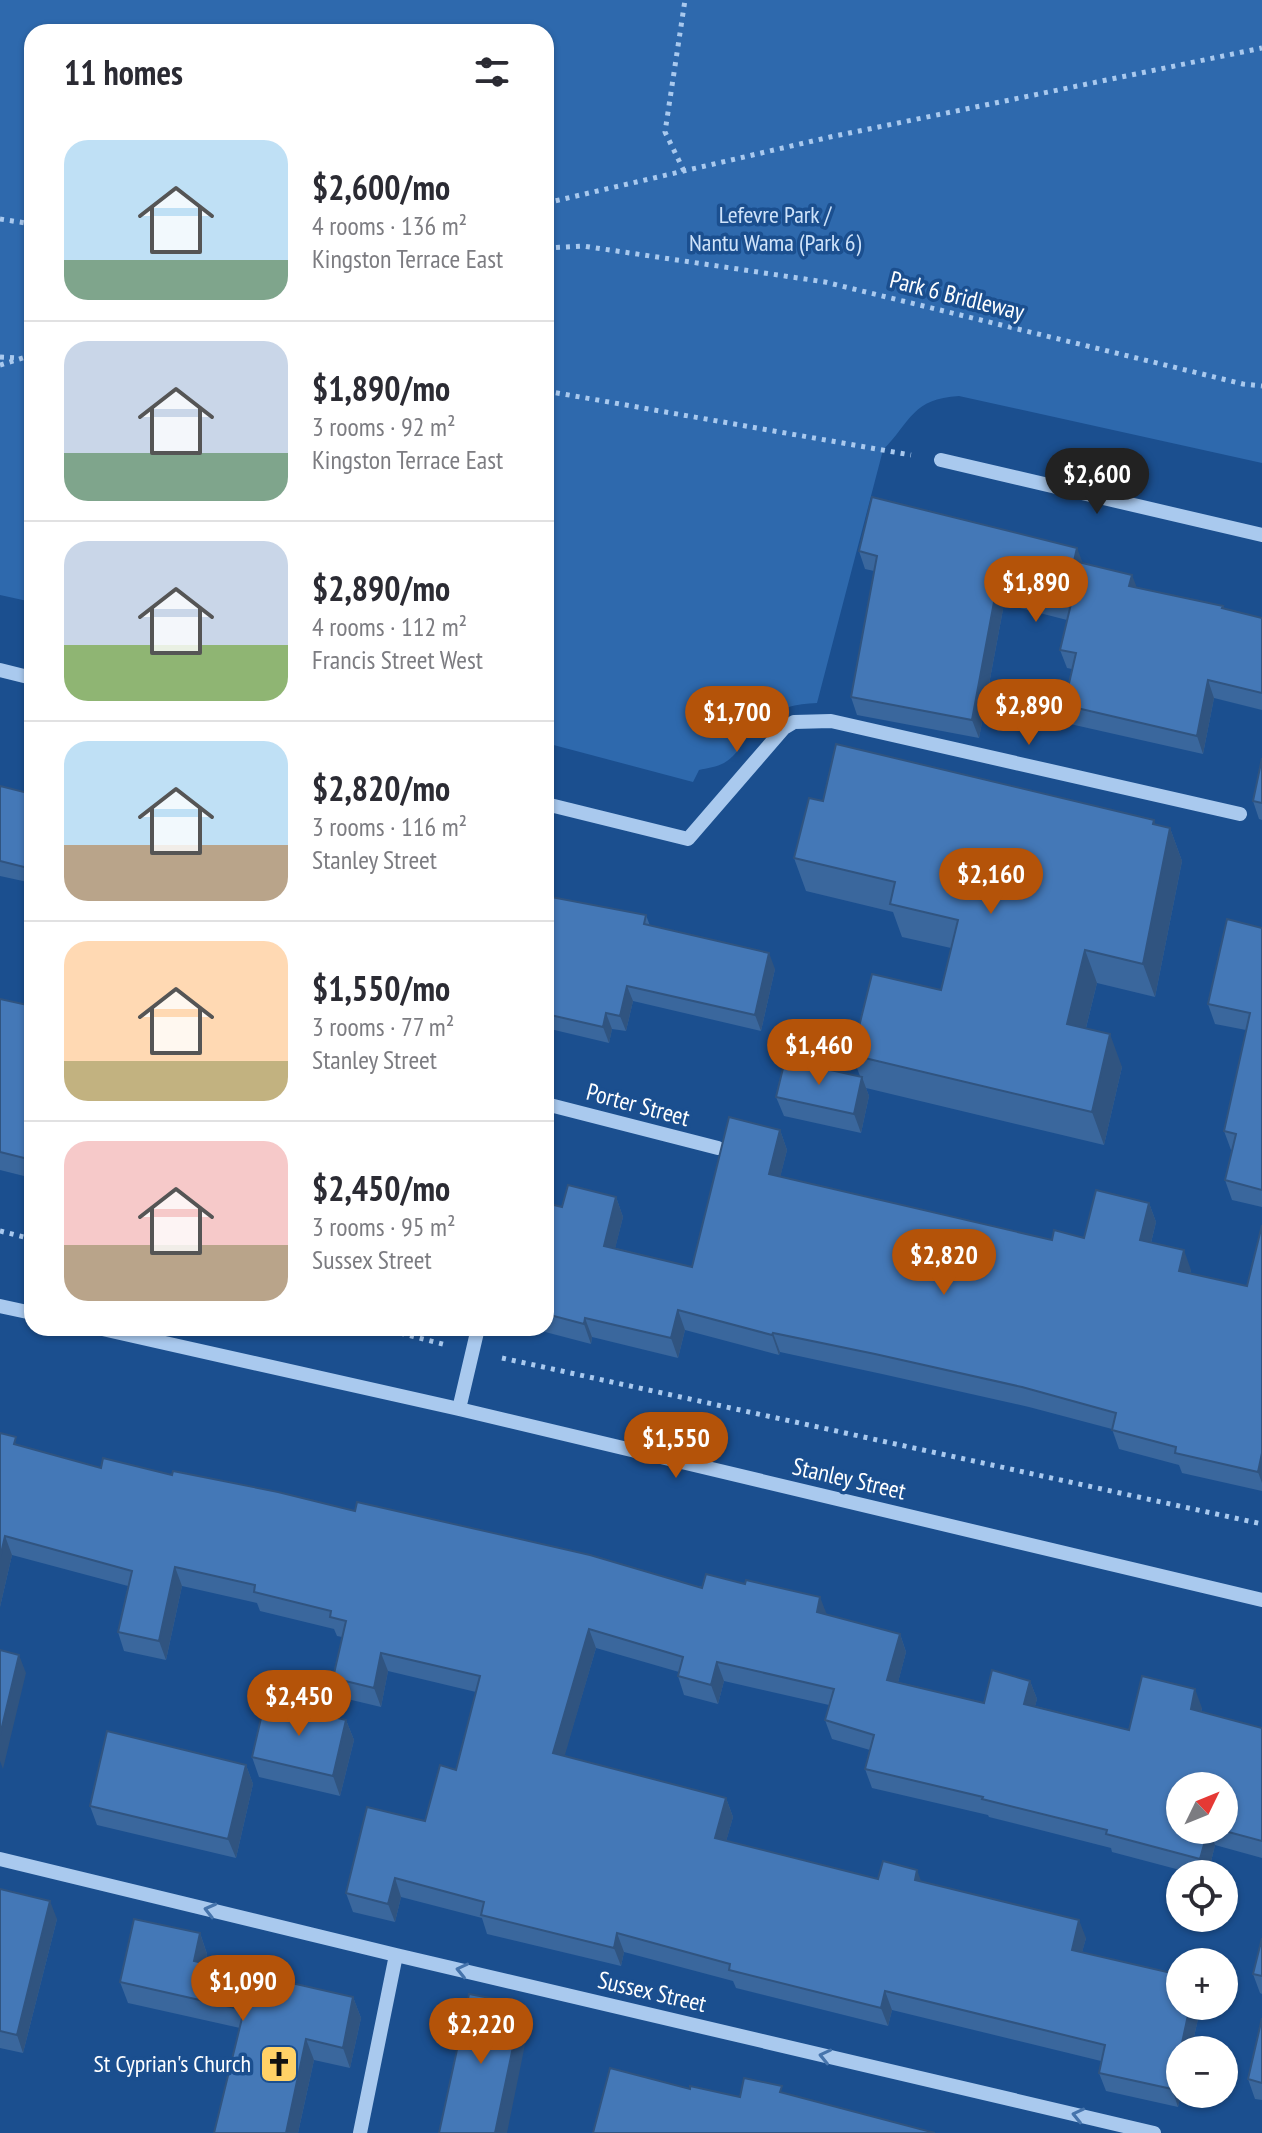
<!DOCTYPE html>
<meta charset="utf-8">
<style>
:root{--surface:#fff;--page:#f7f7f7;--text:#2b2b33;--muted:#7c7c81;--line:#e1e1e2;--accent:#b45309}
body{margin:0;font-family:"PT Sans Narrow",sans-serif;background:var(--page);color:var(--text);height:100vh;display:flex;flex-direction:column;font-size:30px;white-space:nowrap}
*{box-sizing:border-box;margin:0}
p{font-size:26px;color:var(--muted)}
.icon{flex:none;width:44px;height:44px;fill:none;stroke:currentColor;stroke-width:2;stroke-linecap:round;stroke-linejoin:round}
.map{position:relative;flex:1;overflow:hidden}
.panel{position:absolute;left:24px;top:24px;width:530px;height:1312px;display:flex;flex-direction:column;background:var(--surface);border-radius:24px;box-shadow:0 2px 6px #0004}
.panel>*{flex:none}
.needle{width:52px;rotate:47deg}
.tools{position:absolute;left:1166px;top:1772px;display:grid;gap:16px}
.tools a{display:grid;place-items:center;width:72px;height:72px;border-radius:50%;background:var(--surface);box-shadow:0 2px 6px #0004;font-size:40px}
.price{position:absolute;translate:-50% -68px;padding:0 18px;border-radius:28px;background:var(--accent);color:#fff;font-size:26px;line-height:52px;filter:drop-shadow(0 2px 4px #0008)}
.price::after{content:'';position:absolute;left:50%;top:48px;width:24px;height:18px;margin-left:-12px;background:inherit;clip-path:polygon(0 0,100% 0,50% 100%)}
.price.current{background:#222;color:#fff}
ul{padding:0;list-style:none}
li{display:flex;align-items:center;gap:24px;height:200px;padding:0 40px}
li+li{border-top:2px solid var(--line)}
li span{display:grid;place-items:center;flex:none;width:224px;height:160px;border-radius:24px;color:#555}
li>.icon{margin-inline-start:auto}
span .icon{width:96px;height:96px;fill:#fffc;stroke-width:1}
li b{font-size:34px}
h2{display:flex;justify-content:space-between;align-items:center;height:96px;padding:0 40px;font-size:34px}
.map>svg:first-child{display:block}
.green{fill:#2e69ad}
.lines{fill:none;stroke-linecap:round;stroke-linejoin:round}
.path{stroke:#a9c9ee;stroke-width:5;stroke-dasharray:4 6;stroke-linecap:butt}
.minor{stroke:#a9c9ee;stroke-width:14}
.wall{fill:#3a679d;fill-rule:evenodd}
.shaded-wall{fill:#305480}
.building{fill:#4478b7;stroke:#305480;stroke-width:2}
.oneway{stroke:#4674ac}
.labels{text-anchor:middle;stroke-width:7;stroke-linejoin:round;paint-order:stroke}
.park-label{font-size:24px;fill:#cfe3fa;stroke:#1b4f8f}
.street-label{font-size:24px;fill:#fff;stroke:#1b4f8f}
.poi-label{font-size:24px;fill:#fff;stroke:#1b4f8f;text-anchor:end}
</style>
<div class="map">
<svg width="1262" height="2133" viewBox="0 0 1262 2133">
<rect width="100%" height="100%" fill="#1b4f8f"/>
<path class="green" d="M0,0H1262V463L959,396C912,399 912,420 883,450L817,703C792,704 771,709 753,729C743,741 738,755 724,763C717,767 707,768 699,770L693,782L546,743V32H32V602L0,595Z"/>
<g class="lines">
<path class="path" d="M684,171L665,132L685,0
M546,203L830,137L1262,48
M0,219L32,224
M546,248L583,246L825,282L1243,384L1262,386
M0,357L19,358
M0,365L32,355
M546,391L911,455
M0,1231L32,1239
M381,1328L446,1345
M502,1358L1262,1524"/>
<path class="minor" d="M941,460L1262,535
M0,670L32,678
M546,804L688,839L784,728L794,722L831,721L1240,814
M546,1104L718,1148
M0,1306L32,1313
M98,1328L459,1409L1262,1600
M459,1409L478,1328
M0,1859L396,1955L1154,2133
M360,2133L396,1955"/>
</g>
<path class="wall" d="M859,551L1083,563L1137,588L1223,606L1224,609L1262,618V710L1214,698L1203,754L1070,724L1064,705L1072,669L1067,668L1060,650L1067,620L1004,604L979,738L857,715L851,697L874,571L865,569Z
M1262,758V820L1259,819L1253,801Z
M0,786L32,794V883L0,876Z
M823,801L1156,825L1170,828L1182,861L1155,997L1097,983L1086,1028L1122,1067L1104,1145L866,1088L869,1096L861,1133L784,1116L776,1097L860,1076L852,1055L941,990L951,948L902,937L893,912L806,891L794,858Z
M546,896L646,915L650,926L775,969L761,1031L633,1001L626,1031L612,1029L609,1043L546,1028Z
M1262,928V1207L1232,1200L1225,1180L1232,1150H1231L1224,1131L1246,1030L1215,1024L1208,1004Z
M0,999L32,1006V1178L0,1170Z
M780,1130L787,1150L780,1177L1052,1240L1084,1238L1149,1203L1156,1222L1151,1243L1191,1270L1190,1274L1247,1286L1262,1225V1491L1182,1473L1179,1465L1119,1449L1112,1429L1029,1407L882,1374L780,1352L779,1355L685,1330L678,1358L592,1337L591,1344L530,1328H546V1203L562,1207L616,1197L623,1217L615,1248L692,1267Z
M0,1433L19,1446L101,1468L172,1475L355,1511L826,1614L900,1634L906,1652L898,1682L984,1703L1030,1681L1037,1699L1035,1706L1129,1730L1202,1708L1201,1712L1262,1728V1858L1215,1845L1208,1874H1195L1112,1852L1111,1848L989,1817L988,1815L872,1788L865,1769L870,1750L832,1739L825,1720L829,1705L724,1681L718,1704L684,1695L678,1676L679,1672L596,1648L564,1756L726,1798L733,1817L726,1841L878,1879L921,1881L1086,1938L1082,1952L1180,2006H1201L1191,2050H1180V2094H1181L1178,2107L1106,2091L1099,2073L1101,2061L892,2010L888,2026L736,1988L733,1981L624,1952L621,1966L487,1934L482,1918L401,1897L395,1922L353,1912L346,1893L425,1821L456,1770L476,1692L388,1671L381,1707L339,1697L333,1678L342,1637L337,1636L334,1629L260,1611L257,1603L182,1586L166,1660L124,1651L118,1632L128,1586L12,1555L0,1607ZM1224,1786V1830H1180Z
M346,1720L354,1740L340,1796L259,1777L252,1757Z
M246,1765L253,1784L236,1858L97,1825L90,1806Z
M0,1889L57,1919L23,2053L0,2048Z
M200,1933L207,1954L205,1964L353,1997L361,2018L350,2068L314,2060L298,2133H214L240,2028L128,2003L120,1982Z
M1262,1938V1994L1260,1993L1253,1974Z
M1262,2018V2100L1255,2099L1248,2079Z"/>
<path class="shaded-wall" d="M1077,548L1084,566L1074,561Z
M1132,575L1139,593L1129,586Z
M997,586L1004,604L979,738L972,720Z
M1208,680L1214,698L1203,754L1197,736Z
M1154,820L1165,851L1170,828L1182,861L1155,997L1143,964Z
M1085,950L1097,983L1079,1056L1067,1024Z
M769,953L775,969L761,1031L755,1015Z
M627,986L633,1001L626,1031L620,1016Z
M606,1013L612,1029L609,1043L603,1027Z
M1110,1034L1122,1067L1104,1145L1092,1112Z
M862,1077L869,1096L861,1133L854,1114Z
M780,1130L787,1150L776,1194L769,1174Z
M616,1197L623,1217L611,1265L604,1246Z
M1149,1203L1156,1222L1147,1259L1140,1240Z
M1184,1250L1191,1270L1186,1291L1179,1271Z
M678,1310L685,1330L678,1358L671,1338Z
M585,1318L592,1337L591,1344L584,1324Z
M773,1333L780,1352L779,1355L772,1335Z
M1262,1453V1483L1258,1472Z
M5,1536L12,1555L0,1607V1558Z
M175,1567L182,1586L166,1660L159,1641Z
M820,1597L827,1615L817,1612Z
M589,1629L596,1648L560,1772L553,1753Z
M900,1634L906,1652L894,1698L887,1680Z
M381,1653L388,1671L381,1707L374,1688Z
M19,1655L26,1673L3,1769L0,1761V1735Z
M717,1662L724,1681L718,1704L711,1685Z
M1030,1681L1037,1699L1031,1722L1024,1704Z
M1195,1689L1202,1708L1197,1728L1191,1709Z
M346,1720L354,1740L340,1796L333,1776Z
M246,1765L253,1784L236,1858L228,1839Z
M726,1798L733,1817L722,1856L715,1838Z
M1208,1830H1210L1215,1845L1208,1874H1206L1200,1859Z
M917,1870L924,1889L915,1880Z
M395,1878L401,1897L395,1922L388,1904Z
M50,1901L57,1919L23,2053L17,2035Z
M1079,1920L1086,1938L1078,1968L1072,1950Z
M200,1933L207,1954L201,1982L194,1961Z
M617,1933L624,1952L621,1966L614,1948Z
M885,1991L892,2010L888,2026L881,2008Z
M353,1997L361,2018L350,2068L343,2048Z
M522,2004L529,2025L507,2133H495Z
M1190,2006H1201L1191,2050H1180Z
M306,2039L314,2060L298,2133H286Z
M1180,2051V2094H1181L1178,2107L1172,2089Z"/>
<path class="building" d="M872,497L1077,548L1074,561L1132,575L1129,586L1223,606L1222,608L1262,618V693L1208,680L1197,736L1064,705L1076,653L1060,650L1071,604L997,586L972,720L851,697L877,556L859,551Z
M836,744L1154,820L1153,824L1170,828L1143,964L1085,950L1067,1024L1110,1034L1092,1112L852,1055L872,974L941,990L958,920L890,904L895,882L794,858L809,798L823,801Z
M1262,758V803L1253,801Z
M0,786L32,794V869L0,861Z
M546,896L646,915L644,924L769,953L755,1015L627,986L620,1016L606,1013L603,1027L546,1014Z
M1227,919L1262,928V1190L1225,1180L1236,1134L1224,1131L1250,1013L1208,1004Z
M0,999L32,1006V1160L0,1152Z
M785,1060L862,1077L854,1114L776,1097Z
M729,1117L780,1130L769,1174L1052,1240L1054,1230L1084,1238L1096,1190L1149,1203L1140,1240L1184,1250L1179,1271L1247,1286L1262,1225V1453L1258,1472L1175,1453L1176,1447L1112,1430L1116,1413L1022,1387L875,1354L773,1333L772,1335L678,1310L671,1338L585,1318L584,1324L546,1314V1203L562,1207L568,1185L616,1197L604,1246L692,1267Z
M0,1433L16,1437L14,1444L101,1468L103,1458L172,1475L173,1471L278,1492L355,1511L357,1502L590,1555L702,1588L706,1574L745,1584L746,1580L820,1597L817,1612L900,1634L887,1680L984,1703L992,1670L1030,1681L1024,1704L1129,1730L1142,1676L1195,1689L1191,1709L1262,1728V1841L1221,1830H1224V1786H1180V1830H1208L1200,1859L1106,1834L1107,1830L982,1799L983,1797L865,1769L874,1735L825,1720L834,1689L717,1662L711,1685L678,1676L683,1657L589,1629L553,1753L726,1798L715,1838L878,1879L883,1861L917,1870L915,1880L1079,1920L1072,1950L1180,1975V2006H1190L1172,2089L1099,2073L1105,2045L885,1991L881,2008L729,1970L730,1964L617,1933L614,1948L481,1915L484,1902L395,1878L388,1904L346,1893L367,1807L425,1821L440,1765L456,1770L480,1676L381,1653L374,1688L333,1678L346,1621L330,1617L331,1611L254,1592L255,1585L175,1567L159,1641L118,1632L132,1571L5,1536L0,1558Z
M0,1650L19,1655L0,1735Z
M265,1701L346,1720L333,1776L252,1757Z
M107,1731L246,1765L228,1839L90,1806Z
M0,1889L50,1901L17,2035L0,2031Z
M134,1919L200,1933L194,1961L353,1997L343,2048L306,2039L286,2133H214L244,2010L120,1982Z
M1262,1938V1976L1253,1974Z
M469,1994L522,2004L495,2133H439Z
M1262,2018V2083L1248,2079Z
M610,2068L690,2089V2086L740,2097L744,2078L782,2086L780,2092L935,2133H593Z"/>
<defs><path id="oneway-chevron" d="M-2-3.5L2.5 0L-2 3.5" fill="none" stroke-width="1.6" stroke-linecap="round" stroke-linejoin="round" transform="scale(2)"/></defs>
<g class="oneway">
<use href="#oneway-chevron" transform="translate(210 1910) rotate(-166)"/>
<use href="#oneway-chevron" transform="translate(462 1970) rotate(-167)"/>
<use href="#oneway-chevron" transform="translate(825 2056) rotate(-167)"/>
<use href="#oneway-chevron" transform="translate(1078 2115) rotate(-167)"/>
</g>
<defs>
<symbol id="church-square" viewBox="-11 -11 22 22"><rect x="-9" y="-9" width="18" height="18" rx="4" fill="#ffd166" stroke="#1b4f8f"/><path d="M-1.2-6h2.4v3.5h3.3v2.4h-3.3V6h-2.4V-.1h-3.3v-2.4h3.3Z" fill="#111"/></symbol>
</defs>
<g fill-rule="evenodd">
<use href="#church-square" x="257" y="2042" width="44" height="44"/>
</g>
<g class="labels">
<g class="park-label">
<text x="775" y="223">Lefevre Park /<tspan x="775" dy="28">Nantu Wama (Park 6)</tspan></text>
</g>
<g class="street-label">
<text transform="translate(957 296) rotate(14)" y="8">Park 6 Bridleway</text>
<text transform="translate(638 1105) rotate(15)" y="8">Porter Street</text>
<text transform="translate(849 1479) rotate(13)" y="8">Stanley Street</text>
<text transform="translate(652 1992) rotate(13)" y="8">Sussex Street</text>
</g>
<g class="poi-label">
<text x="251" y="2072">St Cyprian's Church</text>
</g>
</g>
</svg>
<div class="tools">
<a><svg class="needle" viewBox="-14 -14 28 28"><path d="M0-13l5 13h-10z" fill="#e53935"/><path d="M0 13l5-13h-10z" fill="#7c7c81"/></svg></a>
<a><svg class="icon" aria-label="locate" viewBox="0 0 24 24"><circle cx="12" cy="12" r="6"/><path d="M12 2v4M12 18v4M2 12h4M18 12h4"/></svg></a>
<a>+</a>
<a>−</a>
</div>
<b class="price current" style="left:1097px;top:516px">$2,600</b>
<b class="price" style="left:1036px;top:624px">$1,890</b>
<b class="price" style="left:1029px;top:747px">$2,890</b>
<b class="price" style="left:737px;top:754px">$1,700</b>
<b class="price" style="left:991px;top:916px">$2,160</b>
<b class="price" style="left:819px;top:1087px">$1,460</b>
<b class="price" style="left:944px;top:1297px">$2,820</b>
<b class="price" style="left:676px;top:1480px">$1,550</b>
<b class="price" style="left:299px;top:1738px">$2,450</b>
<b class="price" style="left:243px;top:2023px">$1,090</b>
<b class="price" style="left:481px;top:2066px">$2,220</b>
<section class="panel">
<h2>11 homes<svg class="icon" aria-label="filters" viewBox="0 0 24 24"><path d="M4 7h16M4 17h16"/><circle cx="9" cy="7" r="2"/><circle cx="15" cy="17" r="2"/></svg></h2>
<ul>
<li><span style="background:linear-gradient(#bfe0f5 75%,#7fa58c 0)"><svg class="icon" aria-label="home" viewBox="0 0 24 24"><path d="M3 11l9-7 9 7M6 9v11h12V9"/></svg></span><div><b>$2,600/mo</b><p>4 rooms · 136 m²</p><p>Kingston Terrace East</p></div></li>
<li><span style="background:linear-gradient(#c9d6e8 70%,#7fa58c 0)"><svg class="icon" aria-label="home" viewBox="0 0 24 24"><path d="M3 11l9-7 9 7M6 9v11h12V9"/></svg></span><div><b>$1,890/mo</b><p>3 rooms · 92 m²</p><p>Kingston Terrace East</p></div></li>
<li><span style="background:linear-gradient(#c9d6e8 65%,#8fb573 0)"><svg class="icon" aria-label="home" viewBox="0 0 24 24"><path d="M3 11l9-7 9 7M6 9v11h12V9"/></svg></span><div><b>$2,890/mo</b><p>4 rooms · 112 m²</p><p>Francis Street West</p></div></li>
<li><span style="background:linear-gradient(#bfe0f5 65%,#b9a48a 0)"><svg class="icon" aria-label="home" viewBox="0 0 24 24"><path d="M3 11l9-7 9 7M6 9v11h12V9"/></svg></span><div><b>$2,820/mo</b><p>3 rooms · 116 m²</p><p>Stanley Street</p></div></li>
<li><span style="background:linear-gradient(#ffd9b3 75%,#c2b280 0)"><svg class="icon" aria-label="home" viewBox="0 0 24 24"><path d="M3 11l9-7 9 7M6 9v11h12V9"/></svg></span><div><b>$1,550/mo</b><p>3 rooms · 77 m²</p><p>Stanley Street</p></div></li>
<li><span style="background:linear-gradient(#f6c9c9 65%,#b9a48a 0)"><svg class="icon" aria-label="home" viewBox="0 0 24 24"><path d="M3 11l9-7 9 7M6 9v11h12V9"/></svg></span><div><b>$2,450/mo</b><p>3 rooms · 95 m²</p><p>Sussex Street</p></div></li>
</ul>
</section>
</div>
